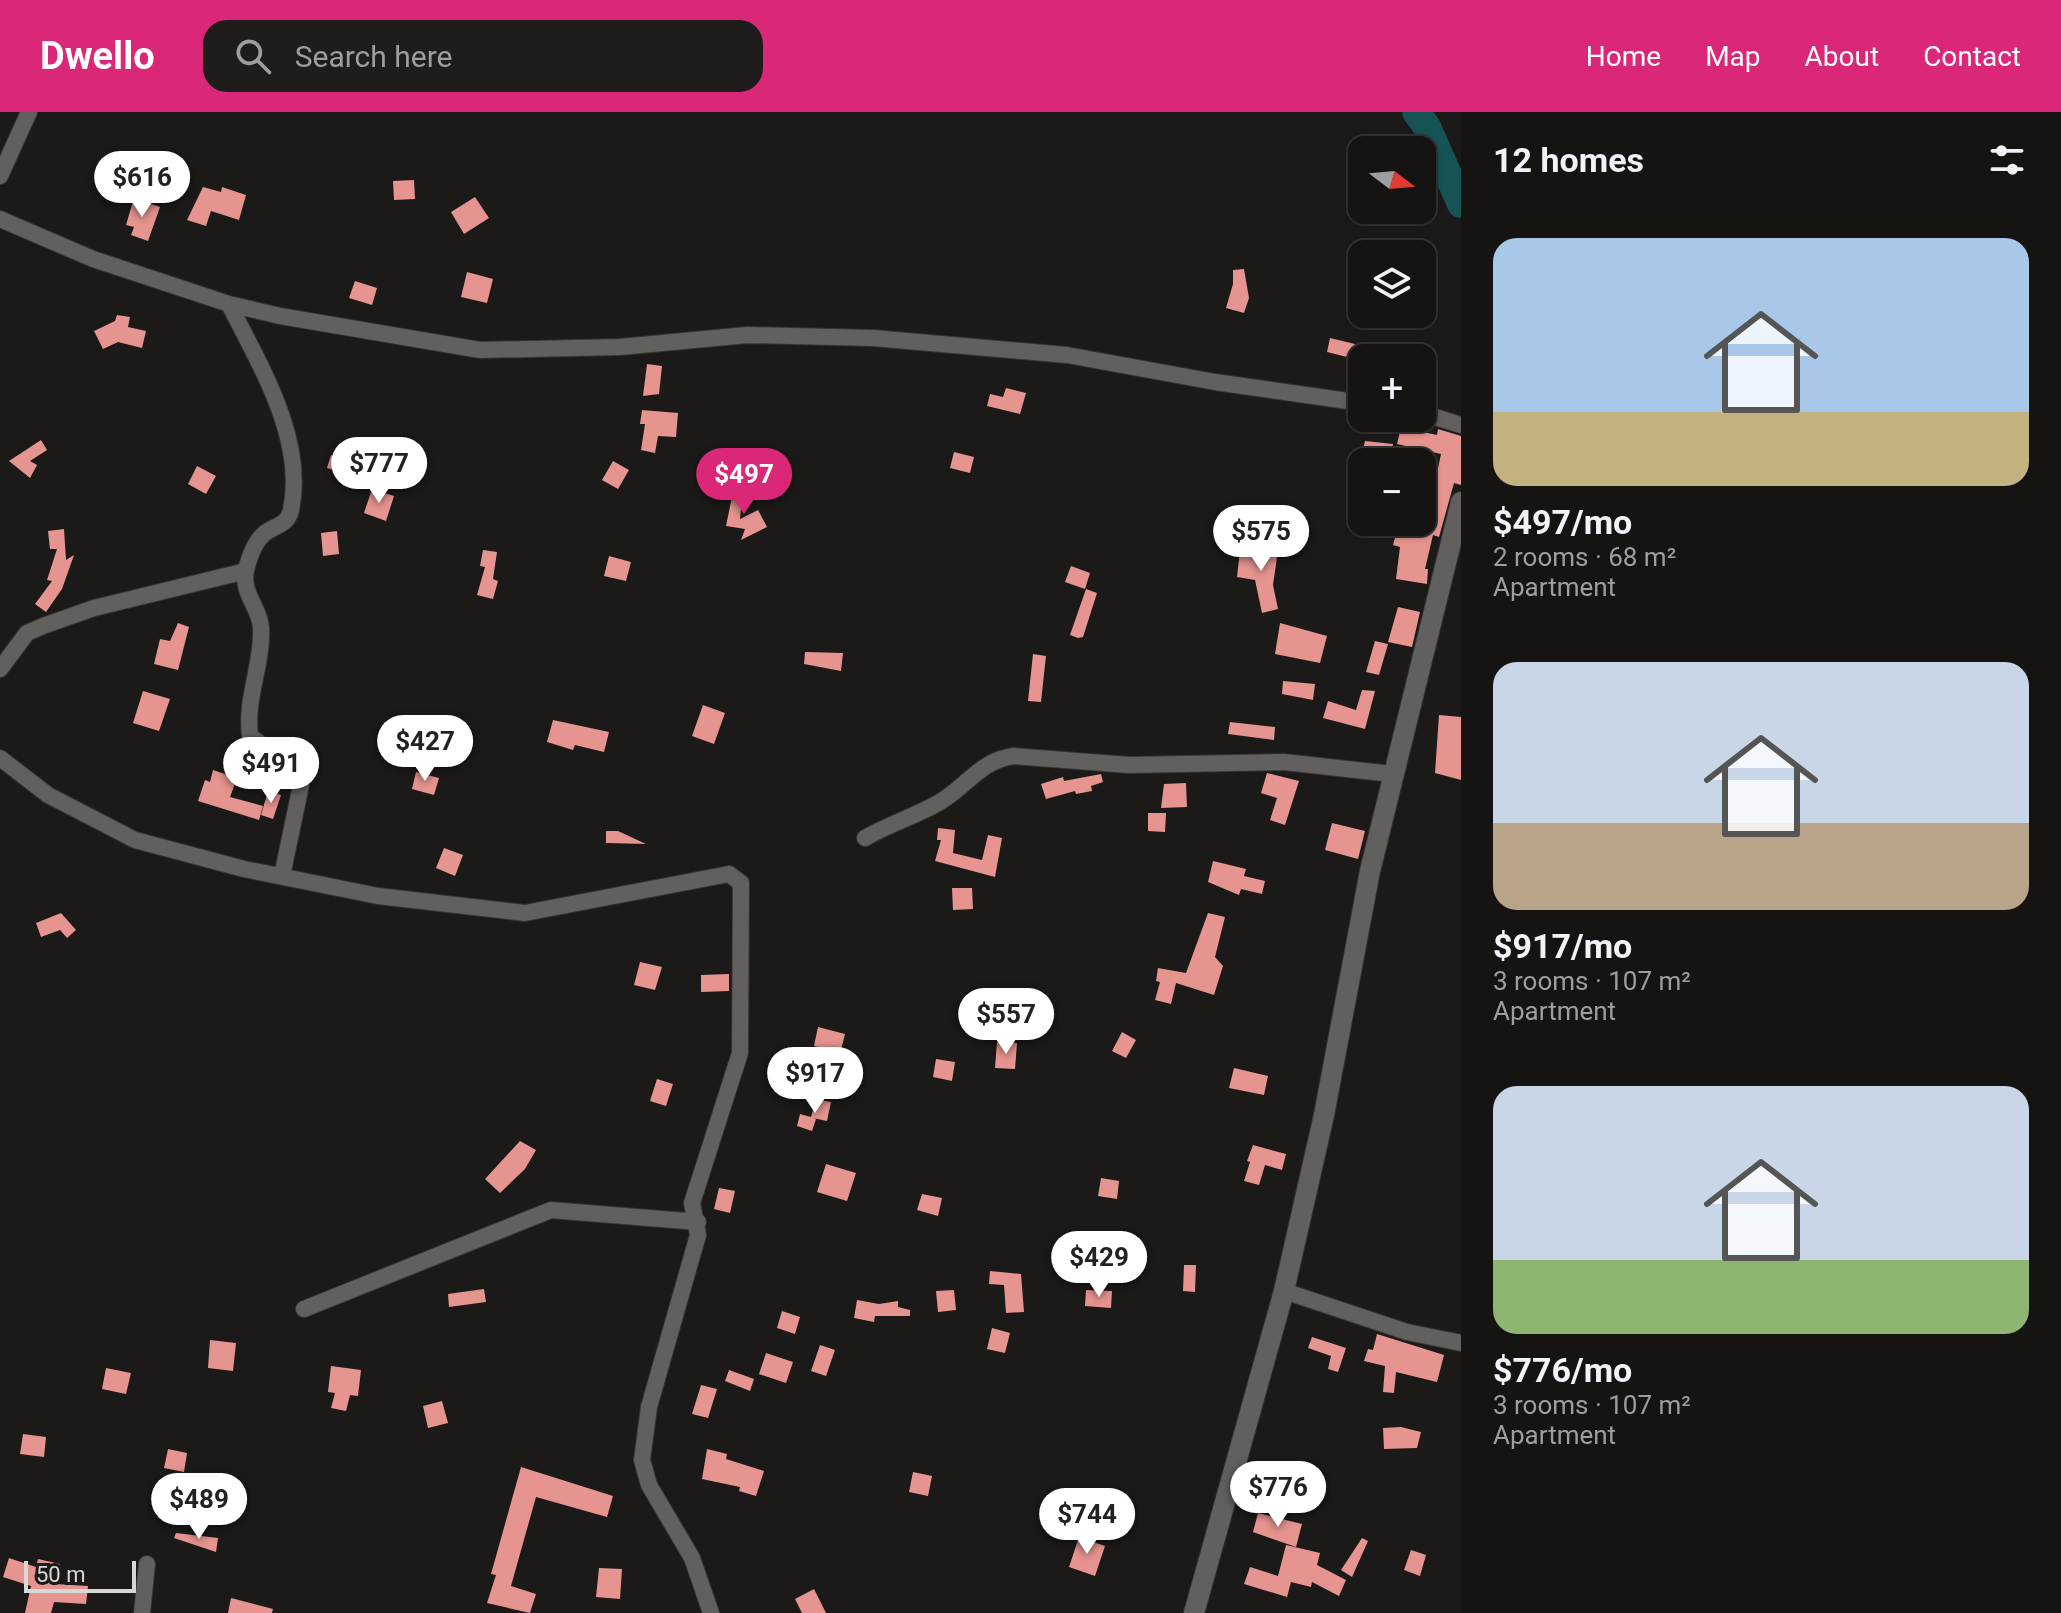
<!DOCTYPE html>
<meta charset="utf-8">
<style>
:root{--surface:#151413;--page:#1e1d1c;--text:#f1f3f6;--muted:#9d9ea0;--line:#343333;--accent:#db2777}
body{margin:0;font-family:Roboto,sans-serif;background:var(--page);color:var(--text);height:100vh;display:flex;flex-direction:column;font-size:30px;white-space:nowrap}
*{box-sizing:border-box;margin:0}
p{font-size:26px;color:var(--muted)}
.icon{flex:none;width:44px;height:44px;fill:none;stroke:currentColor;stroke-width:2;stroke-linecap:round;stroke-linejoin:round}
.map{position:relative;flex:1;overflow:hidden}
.side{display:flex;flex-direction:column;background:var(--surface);width:600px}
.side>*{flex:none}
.needle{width:52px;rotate:106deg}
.fabs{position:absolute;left:1348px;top:24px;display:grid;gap:16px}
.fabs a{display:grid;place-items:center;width:88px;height:88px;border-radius:16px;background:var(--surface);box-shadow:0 2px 6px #0004,0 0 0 2px var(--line);font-size:40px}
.scale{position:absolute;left:24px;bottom:20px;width:112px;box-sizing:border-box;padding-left:8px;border:4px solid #dad8d7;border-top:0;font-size:22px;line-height:28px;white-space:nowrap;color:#dad8d7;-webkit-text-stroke:6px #1c1a19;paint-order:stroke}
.price{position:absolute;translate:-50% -68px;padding:0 18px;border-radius:28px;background:#fff;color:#222;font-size:26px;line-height:52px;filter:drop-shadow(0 2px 4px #0008)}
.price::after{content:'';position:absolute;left:50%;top:48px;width:24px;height:18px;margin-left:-12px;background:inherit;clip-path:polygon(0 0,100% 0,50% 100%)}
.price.on{background:var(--accent);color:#fff}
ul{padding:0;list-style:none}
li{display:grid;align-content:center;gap:16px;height:424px;padding:0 32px}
li span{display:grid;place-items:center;height:248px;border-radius:24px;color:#555}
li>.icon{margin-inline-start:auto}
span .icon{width:144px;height:144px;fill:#fffc;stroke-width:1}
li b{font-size:34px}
h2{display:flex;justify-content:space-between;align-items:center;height:96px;padding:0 32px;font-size:34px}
header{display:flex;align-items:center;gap:48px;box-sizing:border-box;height:112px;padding:0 40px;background:var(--accent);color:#fff}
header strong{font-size:38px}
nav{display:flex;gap:44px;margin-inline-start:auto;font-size:28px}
.search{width:560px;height:72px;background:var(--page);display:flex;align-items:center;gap:20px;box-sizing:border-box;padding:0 28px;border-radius:24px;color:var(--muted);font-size:30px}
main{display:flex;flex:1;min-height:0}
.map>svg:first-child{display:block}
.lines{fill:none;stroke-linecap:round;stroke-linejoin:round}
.river{stroke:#165354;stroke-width:28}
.building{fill:#e6948f}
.street-casing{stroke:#353333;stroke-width:18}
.secondary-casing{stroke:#353333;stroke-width:22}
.street{stroke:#62605e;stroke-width:16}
.secondary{stroke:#62605e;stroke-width:20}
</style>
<header>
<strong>Dwello</strong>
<div class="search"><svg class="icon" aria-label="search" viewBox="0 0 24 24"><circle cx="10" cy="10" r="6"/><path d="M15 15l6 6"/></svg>Search here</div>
<nav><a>Home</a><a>Map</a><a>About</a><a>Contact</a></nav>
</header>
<main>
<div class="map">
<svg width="1461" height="1501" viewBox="0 0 1461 1501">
<rect width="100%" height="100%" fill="#1c1a19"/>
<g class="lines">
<path class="river" d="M1416,0L1427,15L1461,92"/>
</g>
<path class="building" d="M414,68L415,87L394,88L393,69Z
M203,75L221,80L222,75L246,83L239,108L211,99L206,114L187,108Z
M475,85L489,106L464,122L451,100Z
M134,86L160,95L148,129L131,123L134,115L126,113Z
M1244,157L1249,186L1244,201L1226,196L1233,172V158Z
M467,160L493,167L487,191L461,185Z
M355,169L377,176L372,193L349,186Z
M117,203L130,205L128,215L146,219L142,236L118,230L103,237L94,219L115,209Z
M1330,226L1355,232L1351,246L1327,240Z
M647,252L662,254L659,282L643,284Z
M1006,276L1026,281L1020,302L987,294L990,282L1003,285Z
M642,298L678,301L676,325L658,324L655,341L641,338L645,312H640Z
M1401,315L1437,323L1438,317L1461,324V373L1454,371L1439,425L1433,423L1425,457H1428L1427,472L1396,467L1400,435L1393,433L1399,410H1422V371L1434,375L1441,342L1397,332Z
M41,328L47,338L30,349L37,353L30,366L9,349Z
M1365,329L1393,332L1391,350H1360Z
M954,340L974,345L970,361L950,356Z
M331,343L366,352L362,366L327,356Z
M613,349L629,358L618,377L602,368Z
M197,354L216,364L206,382L188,372Z
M734,375L743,376L740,407L758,398L767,415L741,428L745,417L726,414Z
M372,377L394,384L386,409L364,401Z
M64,417L66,448L74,443L62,477L46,500L35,492L52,469L47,468L57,437H50L48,419Z
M337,419L339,442L323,444L321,421Z
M1257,432L1276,434L1277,445L1273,473L1278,497L1262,501L1255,468L1237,465L1240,438L1256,440Z
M483,438L497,440L493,467L498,469L493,487L477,483L485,455L480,454Z
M609,444L631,450L626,469L604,464Z
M1071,454L1090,461L1085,477L1065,470Z
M1086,477L1097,481L1083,525L1078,526L1070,523Z
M1398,495L1420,500L1412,535L1388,530Z
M178,511L189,515L178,558L154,552L160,527L170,529Z
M1280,511L1327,524L1320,551L1275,542Z
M1375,529L1388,532L1379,563L1366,560Z
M805,540L843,541L841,559L804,552Z
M1033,542L1046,544L1041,590L1028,589Z
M1283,569L1315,572L1313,588L1282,582Z
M1362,578L1375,579L1365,617L1323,606L1328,589L1356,598Z
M143,579L170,587L159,619L133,611Z
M703,593L725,601L714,632L692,624Z
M1439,603L1461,605V668L1435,661Z
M553,608L609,620L604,640L575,633L573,638L547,630Z
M1230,610L1275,615L1274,628L1228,622Z
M213,658L237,666L230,685L263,694L259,708L198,689L205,668L210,670Z
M416,660L439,666L434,683L412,677Z
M1267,661L1299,669L1285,713L1270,708L1277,686L1261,681Z
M1101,662L1103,670L1091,674L1092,679L1076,682L1075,679L1046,687L1041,672L1063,665L1064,669Z
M1186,671L1187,695L1161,696L1164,672Z
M268,679L281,683L273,707L261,703Z
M1148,701H1166L1165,720L1148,719Z
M1332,711L1365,719L1358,747L1325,738Z
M938,716L955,718L953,741L982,748L988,723L1002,726L995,765L935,749L941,728H937Z
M606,719H618L646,732L606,731Z
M444,736L463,743L455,764L436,756Z
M1213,749L1246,757L1244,764L1265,769L1262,782L1241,777L1239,783L1208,770Z
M952,776H972L973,797L953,798Z
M61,801L76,818L67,826L60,818L41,825L36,811Z
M1208,801L1225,805L1215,845L1223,854L1214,883L1176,871L1171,892L1155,888L1160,870L1156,869L1158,856L1186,861Z
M640,850L662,855L655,878L634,873Z
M729,862V879L701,880V863Z
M818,915L845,922L839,946L821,941L822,936L814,934Z
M1122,920L1136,928L1126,946L1112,939Z
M997,930L1017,931L1015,957L995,956Z
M936,947L955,950L952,969L933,965Z
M1234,956L1268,964L1264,983L1229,976Z
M657,967L673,972L666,994L650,989Z
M816,987L831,990L827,1009L813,1006L816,1007L812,1019L797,1014L800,1002L811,1005Z
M520,1029L536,1038L525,1057L500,1081L485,1067Z
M1253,1033L1286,1042L1282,1058L1265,1053L1259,1073L1244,1069L1250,1050L1247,1049Z
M826,1052L856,1061L847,1089L817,1080Z
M1101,1066L1119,1069L1117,1087L1098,1084Z
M719,1076L735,1079L730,1101L714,1097Z
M922,1082L942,1086L938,1104L917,1098Z
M1184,1153H1196L1195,1180L1183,1179Z
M990,1159L1021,1162L1024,1200L1006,1201L1004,1173L989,1172Z
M484,1177L486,1190L449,1195L448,1182Z
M954,1178L956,1198L938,1200L936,1179Z
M1086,1178L1112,1179L1111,1196L1085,1194Z
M857,1188L879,1192L898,1189V1195L910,1198V1204H875L874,1210L854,1206Z
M782,1199L800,1205L795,1222L777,1216Z
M992,1216L1010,1221L1005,1241L987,1237Z
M1377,1222L1444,1243L1437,1270L1396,1260L1394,1281L1383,1280L1385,1254L1364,1249L1368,1237L1373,1238Z
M1312,1225L1346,1236L1338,1260L1328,1257L1331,1244L1308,1236Z
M210,1228L236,1231L233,1259L208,1256Z
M820,1233L835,1238L826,1264L811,1259Z
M766,1241L793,1250L786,1271L759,1262Z
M331,1254L361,1258L358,1284L350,1283L346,1299L331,1296L335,1281L328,1280Z
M106,1256L131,1261L126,1282L102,1277Z
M729,1258L754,1267L750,1279L725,1269Z
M701,1273L717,1277L708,1306L692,1302Z
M442,1289L448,1311L428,1316L423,1294Z
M1401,1315L1421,1320L1417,1336L1384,1337L1383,1316Z
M23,1322L46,1325L44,1345L20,1342Z
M168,1337L187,1341L184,1360L164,1356Z
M707,1337L727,1342L726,1347L764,1359L756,1384L739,1379L740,1375L702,1367Z
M521,1355L613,1384L607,1405L536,1385L511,1474L536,1482L530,1501L487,1491L496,1463L491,1462Z
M913,1360L932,1364L928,1384L909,1380Z
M1104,1377L1127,1382L1121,1405L1098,1399Z
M1258,1401L1302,1412L1296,1435L1253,1420Z
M176,1421L218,1426L216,1440L174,1426Z
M1079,1425L1105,1434L1095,1464L1069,1455Z
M1362,1426L1368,1429L1352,1465L1341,1458Z
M1286,1433L1320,1441L1317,1453L1346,1468L1339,1484L1312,1470L1311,1475L1291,1470L1287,1485L1244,1472L1250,1455L1278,1464Z
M1411,1438L1426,1443L1420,1464L1404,1458Z
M9,1446L36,1455L38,1447L60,1452L55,1472L88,1474L86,1492L54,1490L51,1501H25L31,1474L3,1465Z
M599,1456L622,1457L620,1487L596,1485Z
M814,1477L826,1501H802L795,1487Z
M231,1486L273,1497L272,1501H228Z"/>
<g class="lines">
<defs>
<path id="street" d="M0,64L29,0
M0,107L93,147L229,192L280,204L480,238L620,235L747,223L873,226L1067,243L1215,270L1362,291
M229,192C259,252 306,327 291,398C288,413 276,413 265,421C255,429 249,446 246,458C241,482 260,495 261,516C263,552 245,586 250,624L290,654L301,673L282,764
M1422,301L1461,313
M0,557L27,521L43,514L94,496L246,459
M0,646L48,683L135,728L244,757L378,784L525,801L729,762L741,771L740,941L692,1091L698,1123L649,1295L642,1348L649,1373L692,1446L711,1501
M865,726C889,712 916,704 940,690C967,674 981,648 1014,644L1129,653L1284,650L1392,662
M1284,1179L1407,1220L1461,1231
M304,1197L551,1098L698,1110
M142,1501L147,1452"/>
<path id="secondary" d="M1194,1501L1284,1179L1324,1003L1370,759L1461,390"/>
</defs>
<use href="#street" class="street-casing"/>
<use href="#secondary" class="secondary-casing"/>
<use href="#street" class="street"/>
<use href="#secondary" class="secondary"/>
</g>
</svg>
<div class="fabs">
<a><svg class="needle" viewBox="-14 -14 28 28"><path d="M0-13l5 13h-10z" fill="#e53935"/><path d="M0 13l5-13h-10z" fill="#9d9ea0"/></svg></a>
<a><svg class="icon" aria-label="layers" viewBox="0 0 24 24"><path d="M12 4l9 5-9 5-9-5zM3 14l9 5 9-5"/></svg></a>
<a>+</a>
<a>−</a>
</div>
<div class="scale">50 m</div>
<b class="price" style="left:142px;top:107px">$616</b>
<b class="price" style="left:379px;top:393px">$777</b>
<b class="price on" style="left:744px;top:404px">$497</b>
<b class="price" style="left:1261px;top:461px">$575</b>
<b class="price" style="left:425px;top:671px">$427</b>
<b class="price" style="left:271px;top:693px">$491</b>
<b class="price" style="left:1006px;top:944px">$557</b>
<b class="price" style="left:815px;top:1003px">$917</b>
<b class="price" style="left:1099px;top:1187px">$429</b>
<b class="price" style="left:1278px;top:1417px">$776</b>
<b class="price" style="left:199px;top:1429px">$489</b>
<b class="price" style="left:1087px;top:1444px">$744</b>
</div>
<section class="side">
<h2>12 homes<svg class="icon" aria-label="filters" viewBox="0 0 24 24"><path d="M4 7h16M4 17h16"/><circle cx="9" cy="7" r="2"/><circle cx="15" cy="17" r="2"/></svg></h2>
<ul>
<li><span style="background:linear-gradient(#a9c7e8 70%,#c2b280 0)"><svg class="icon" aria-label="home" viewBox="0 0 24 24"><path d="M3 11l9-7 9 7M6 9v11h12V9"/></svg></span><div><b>$497/mo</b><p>2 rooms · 68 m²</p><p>Apartment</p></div></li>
<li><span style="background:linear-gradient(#c9d6e8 65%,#b9a48a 0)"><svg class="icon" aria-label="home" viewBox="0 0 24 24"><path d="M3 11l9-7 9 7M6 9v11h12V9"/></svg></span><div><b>$917/mo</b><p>3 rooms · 107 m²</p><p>Apartment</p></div></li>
<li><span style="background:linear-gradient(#c9d6e8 70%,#8fb573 0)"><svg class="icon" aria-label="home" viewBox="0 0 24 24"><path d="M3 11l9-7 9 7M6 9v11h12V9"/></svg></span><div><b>$776/mo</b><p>3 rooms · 107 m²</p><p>Apartment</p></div></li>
</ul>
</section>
</main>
